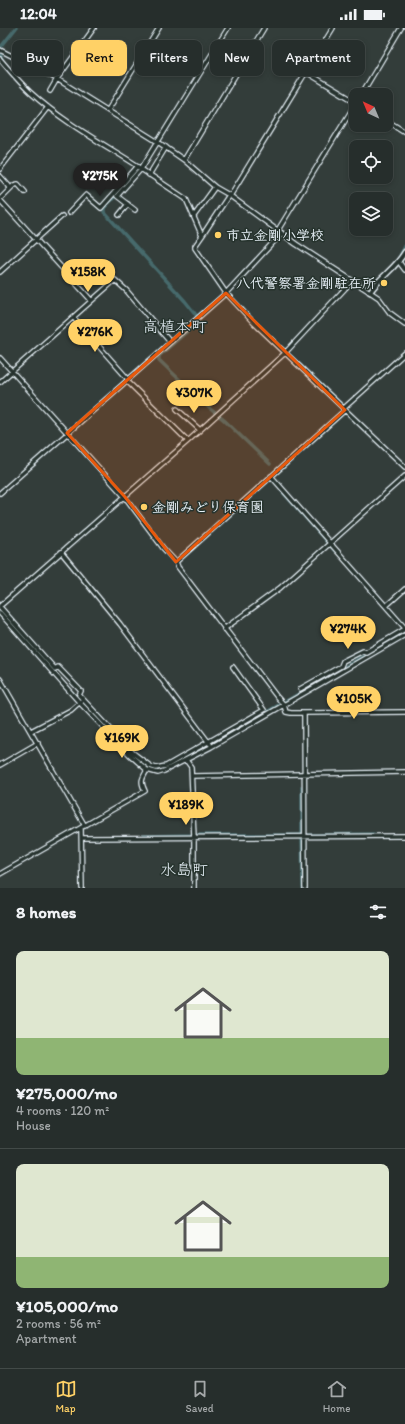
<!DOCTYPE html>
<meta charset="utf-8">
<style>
:root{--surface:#262e2c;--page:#2e3634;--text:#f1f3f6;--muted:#a4a8a9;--line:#424a48;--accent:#ffd166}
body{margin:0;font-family:Itim,"Klee One",sans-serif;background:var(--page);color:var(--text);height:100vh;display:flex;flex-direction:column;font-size:15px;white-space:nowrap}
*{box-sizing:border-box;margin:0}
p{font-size:13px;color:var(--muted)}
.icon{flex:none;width:22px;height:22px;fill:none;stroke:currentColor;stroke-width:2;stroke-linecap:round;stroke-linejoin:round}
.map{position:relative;height:860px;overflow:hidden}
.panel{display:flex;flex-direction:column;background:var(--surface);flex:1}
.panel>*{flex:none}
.guide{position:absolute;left:12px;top:12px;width:381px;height:36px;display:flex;gap:8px}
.needle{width:26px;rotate:316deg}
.fabs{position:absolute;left:349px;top:60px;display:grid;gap:8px}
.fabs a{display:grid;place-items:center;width:44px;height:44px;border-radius:8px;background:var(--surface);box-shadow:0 2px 6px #0003,0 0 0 1px var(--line);font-size:20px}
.price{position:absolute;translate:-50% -34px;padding:0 9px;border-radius:14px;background:var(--accent);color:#111;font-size:13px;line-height:26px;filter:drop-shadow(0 1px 2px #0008)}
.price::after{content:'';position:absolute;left:50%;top:24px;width:12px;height:9px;margin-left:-6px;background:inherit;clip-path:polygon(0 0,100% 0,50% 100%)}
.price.current{background:#222;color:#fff}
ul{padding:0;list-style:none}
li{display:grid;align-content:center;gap:8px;height:212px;padding:0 16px}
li+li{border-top:1px solid var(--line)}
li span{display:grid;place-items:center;height:124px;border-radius:8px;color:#555}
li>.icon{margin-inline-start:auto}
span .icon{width:72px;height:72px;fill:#fffc;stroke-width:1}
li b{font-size:17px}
h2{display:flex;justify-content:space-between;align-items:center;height:48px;padding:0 16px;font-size:17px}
.pill{padding:0 14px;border-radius:8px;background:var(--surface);box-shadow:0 2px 6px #0003,0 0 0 1px var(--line);font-size:14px;line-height:36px}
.pill.current{background:var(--accent);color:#111}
.status{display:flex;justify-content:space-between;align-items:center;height:28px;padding:0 20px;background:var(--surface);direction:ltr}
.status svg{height:11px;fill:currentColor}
.dock{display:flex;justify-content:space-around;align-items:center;height:56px;border-top:1px solid var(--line);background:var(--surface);font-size:11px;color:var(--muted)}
.dock a{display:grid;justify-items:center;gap:2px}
.dock .current{color:var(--accent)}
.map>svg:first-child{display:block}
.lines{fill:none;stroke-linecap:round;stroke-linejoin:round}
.canal{stroke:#466a6c;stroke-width:3.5}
.minor-casing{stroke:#e8f1f8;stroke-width:6}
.tertiary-casing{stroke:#e8f1f8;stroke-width:7}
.minor{stroke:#26332d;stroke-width:3.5}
.tertiary{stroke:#26332d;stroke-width:4}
.marked{fill:#e8590c;fill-opacity:0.2;stroke:#e8590c;stroke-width:3;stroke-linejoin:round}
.poi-dot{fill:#ffd166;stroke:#26332d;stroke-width:1.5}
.labels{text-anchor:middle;stroke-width:3;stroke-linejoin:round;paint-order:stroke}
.poi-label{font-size:14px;font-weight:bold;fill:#e8f1f8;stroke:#26332d;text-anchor:start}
.quarter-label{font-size:16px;fill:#e8f1f8;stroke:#26332d}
</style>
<div class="status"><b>12:04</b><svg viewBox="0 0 49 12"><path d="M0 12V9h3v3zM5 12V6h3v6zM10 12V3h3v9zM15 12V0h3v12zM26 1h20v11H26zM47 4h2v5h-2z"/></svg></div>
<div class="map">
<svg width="405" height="860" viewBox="0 0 405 860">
<rect width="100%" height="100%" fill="#333d3a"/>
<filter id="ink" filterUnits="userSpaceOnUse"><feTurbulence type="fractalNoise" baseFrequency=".025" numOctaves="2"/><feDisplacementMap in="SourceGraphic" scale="8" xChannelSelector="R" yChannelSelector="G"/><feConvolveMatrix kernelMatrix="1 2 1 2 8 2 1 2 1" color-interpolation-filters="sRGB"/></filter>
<g filter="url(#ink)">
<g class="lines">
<path class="canal" d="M0,20L16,0
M0,26L2,31
M118,165L104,180V184L185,273L197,288
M399,230L405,218
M197,295L159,328V332L209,380L224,392L270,436
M281,462L335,523
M0,582L27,613
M72,664L91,684
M283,675L405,604
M136,730C145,737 152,744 164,741
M180,733L279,677
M302,759V806
M197,807H301
M307,807L374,806
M143,808L193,807V803
M302,809L303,860"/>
<defs>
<path id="minor" d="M228,0L141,141L186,171L202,208L195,218V220L226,265L254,295L405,439
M0,22L57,51L158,114L184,132L215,159L229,167L296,216L370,264L379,270L390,285L405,296
M0,31C10,43 20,55 31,65C63,94 102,115 138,138L141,141L117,168L135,182
M306,44L356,74
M50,63L57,51L94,0
M361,67L401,0
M108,82L159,0
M386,92L405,104
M184,132L264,0
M0,141L48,79
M149,147L166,119
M0,148L9,158L10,161L0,171
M10,161L14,157L18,156L25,164
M230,168L333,0
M0,172L91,272
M69,185L86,167L101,180L138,138
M119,187L128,176
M194,188L215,159
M278,202L356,75
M202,208L229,167
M399,234L405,242
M0,244L62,188
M73,289L128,351
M0,330L125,469L163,520L176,534L178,539L277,669L284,677L286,684L291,685H304L305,860
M127,353L188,413
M0,354L115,252L126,262L170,314
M177,381L200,402
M343,381L405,325
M271,448L405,600
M0,465L226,265L282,205
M61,524L120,596L210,716
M176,534L345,382
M0,578L188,413L285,325L352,253
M386,578L405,561
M0,579L55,641L58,639L81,663L79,667L133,725L150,738L156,740L166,738L264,682L233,639
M0,585L80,675L130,727L147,742L158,745L164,743L211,719L405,607
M224,601L280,560L405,448
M0,651L85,798
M300,661L341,638L343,633L363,623L366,624L405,601
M304,685L405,684
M31,703L71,682L81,673
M186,732L191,739L194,809V860
M0,737L38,715
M192,748L405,744
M81,800L82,860
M82,810L405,808
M0,846L145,763C140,753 142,751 147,742"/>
<path id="tertiary" d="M370,264C380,249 396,240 405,224"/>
</defs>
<use href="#minor" class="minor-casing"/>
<use href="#tertiary" class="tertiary-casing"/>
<use href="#minor" class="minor"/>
<use href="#tertiary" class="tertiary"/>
</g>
</g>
<path class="marked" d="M226,265L345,382L176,534L125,469L67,405Z"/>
<g class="poi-dot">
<circle cx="218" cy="207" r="4"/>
<circle cx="384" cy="255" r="4"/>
<circle cx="144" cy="479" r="4"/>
</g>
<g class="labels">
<g class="poi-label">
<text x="226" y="212">市立金剛小学校</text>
<text x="376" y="260" text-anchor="end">八代警察署金剛駐在所</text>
<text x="152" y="484">金剛みどり保育園</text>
</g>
<g class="quarter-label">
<text x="175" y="304">高植本町</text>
<text x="184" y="847">水島町</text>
</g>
</g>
</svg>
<div class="fabs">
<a><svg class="needle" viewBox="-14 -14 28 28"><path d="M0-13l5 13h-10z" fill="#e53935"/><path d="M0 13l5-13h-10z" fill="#a4a8a9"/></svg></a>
<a><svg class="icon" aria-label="locate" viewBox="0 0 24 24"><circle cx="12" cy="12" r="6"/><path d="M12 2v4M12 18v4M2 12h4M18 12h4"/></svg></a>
<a><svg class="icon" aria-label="layers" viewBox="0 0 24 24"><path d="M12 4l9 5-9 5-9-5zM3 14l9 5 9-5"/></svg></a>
</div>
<b class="price current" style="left:100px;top:169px">¥275K</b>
<b class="price" style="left:88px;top:265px">¥158K</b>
<b class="price" style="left:95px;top:325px">¥276K</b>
<b class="price" style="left:194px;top:386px">¥307K</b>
<b class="price" style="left:348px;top:622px">¥274K</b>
<b class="price" style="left:354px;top:692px">¥105K</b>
<b class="price" style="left:122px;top:731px">¥169K</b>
<b class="price" style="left:186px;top:798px">¥189K</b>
<div class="guide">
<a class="pill">Buy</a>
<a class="pill current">Rent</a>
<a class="pill">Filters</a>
<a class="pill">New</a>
<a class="pill">Apartment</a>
</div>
</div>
<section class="panel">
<h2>8 homes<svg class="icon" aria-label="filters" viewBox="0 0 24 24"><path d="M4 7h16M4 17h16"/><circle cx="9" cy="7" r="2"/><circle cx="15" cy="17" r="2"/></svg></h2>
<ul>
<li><span style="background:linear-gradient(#dfe7d0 70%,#8fb573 0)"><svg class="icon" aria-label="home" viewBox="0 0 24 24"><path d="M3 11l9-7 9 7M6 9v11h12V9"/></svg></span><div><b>¥275,000/mo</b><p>4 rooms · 120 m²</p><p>House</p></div></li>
<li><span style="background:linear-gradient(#dfe7d0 75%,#8fb573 0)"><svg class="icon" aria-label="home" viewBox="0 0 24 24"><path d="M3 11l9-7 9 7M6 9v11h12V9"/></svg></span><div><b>¥105,000/mo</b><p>2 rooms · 56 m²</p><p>Apartment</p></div></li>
</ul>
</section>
<nav class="dock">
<a class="current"><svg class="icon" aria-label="map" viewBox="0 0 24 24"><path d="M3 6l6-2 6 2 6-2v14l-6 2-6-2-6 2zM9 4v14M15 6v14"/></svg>Map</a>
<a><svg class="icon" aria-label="saved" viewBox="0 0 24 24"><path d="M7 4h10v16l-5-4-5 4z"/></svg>Saved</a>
<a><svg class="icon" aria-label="home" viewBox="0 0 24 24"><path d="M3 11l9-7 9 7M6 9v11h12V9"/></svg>Home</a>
</nav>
